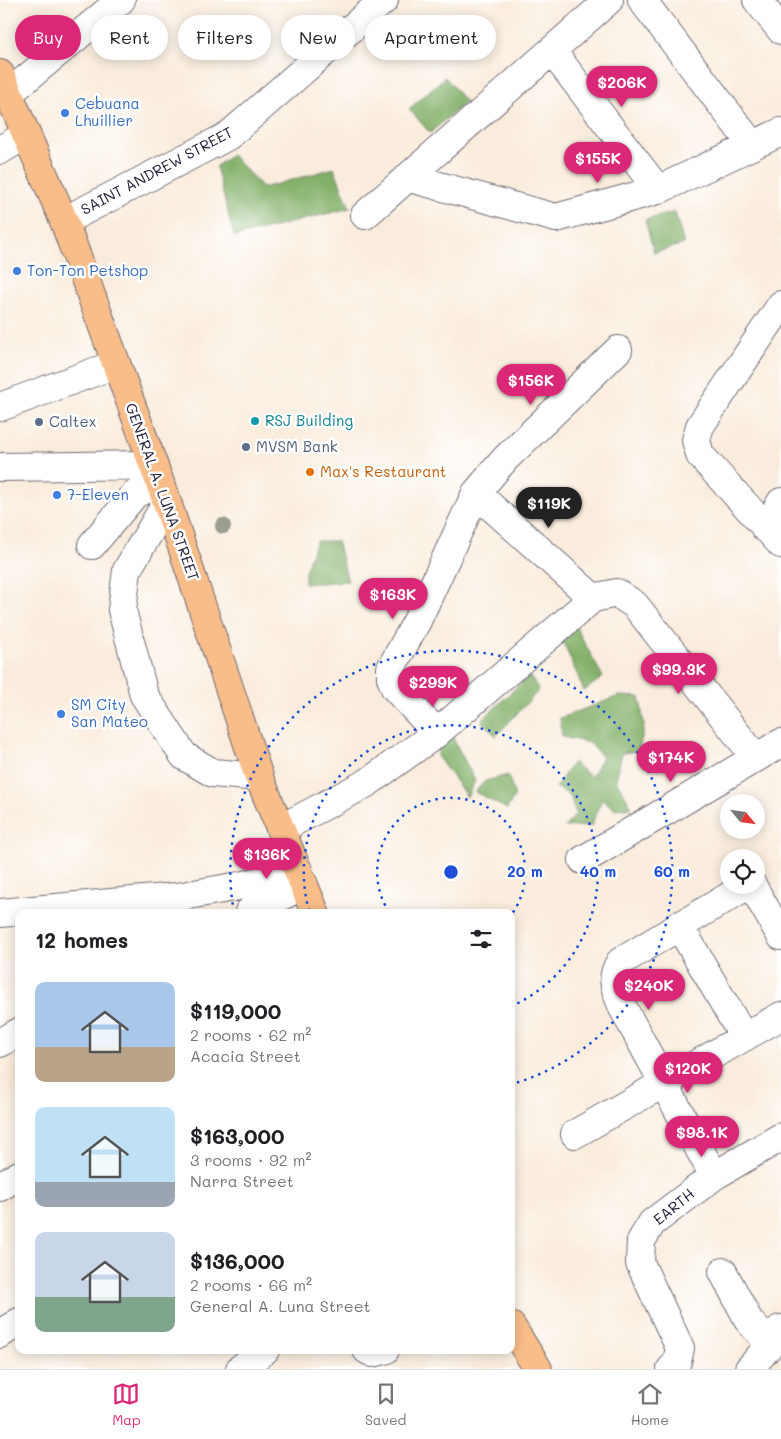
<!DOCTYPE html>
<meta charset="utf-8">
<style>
:root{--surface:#fff;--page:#f2f2f2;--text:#202124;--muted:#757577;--line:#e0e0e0;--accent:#db2777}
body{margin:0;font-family:Mali,sans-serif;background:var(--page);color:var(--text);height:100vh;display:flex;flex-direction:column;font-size:19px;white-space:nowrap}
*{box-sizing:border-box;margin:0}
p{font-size:16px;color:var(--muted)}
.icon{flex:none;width:28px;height:28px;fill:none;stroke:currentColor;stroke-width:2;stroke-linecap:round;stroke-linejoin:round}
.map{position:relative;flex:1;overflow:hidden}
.panel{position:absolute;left:15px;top:909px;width:500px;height:445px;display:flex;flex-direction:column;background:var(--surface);border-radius:10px;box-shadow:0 2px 12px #0003}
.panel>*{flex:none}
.guide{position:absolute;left:15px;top:15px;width:500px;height:45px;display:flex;gap:10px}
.needle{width:32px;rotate:119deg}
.buttons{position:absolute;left:720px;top:794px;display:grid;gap:10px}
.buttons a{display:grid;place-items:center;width:45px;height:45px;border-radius:50%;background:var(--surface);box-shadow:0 2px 12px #0003;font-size:25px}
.price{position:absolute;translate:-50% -42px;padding:0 11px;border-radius:18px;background:var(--accent);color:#fff;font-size:16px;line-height:32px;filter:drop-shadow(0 1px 2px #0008)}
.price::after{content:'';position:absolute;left:50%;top:30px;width:15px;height:11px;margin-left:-8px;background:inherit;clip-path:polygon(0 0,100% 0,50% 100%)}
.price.active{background:#222;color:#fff}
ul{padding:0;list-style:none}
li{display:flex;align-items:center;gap:15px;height:125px;padding:0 20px}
li span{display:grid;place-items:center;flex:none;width:140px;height:100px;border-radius:10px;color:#555}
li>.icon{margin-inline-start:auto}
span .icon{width:60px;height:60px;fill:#fffc;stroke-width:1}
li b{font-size:21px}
h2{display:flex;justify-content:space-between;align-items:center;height:60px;padding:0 20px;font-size:21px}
.tag{padding:0 18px;border-radius:22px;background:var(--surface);box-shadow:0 2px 12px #0003;font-size:18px;line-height:45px}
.tag.active{background:var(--accent);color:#fff}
.tab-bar{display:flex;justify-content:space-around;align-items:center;height:70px;border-top:1px solid var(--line);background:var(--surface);font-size:14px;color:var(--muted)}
.tab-bar a{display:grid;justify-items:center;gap:2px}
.tab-bar .active{color:var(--accent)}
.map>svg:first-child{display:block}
.forest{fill:#83b069;stroke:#526952}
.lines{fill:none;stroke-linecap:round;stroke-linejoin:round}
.minor-casing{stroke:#6d6973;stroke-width:30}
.major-casing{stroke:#6d6973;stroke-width:30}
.minor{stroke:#fff;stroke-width:28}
.major{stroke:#f8bd89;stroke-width:28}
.tree{fill:#9c9e90}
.ring{fill:none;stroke:#1d4ed8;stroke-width:2.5;stroke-dasharray:2.5 5}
.shop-dot{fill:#3f7fe0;stroke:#fff;stroke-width:2}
.culture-dot{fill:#0f9aa8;stroke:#fff;stroke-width:2}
.service-dot{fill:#5c6f8a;stroke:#fff;stroke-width:2}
.food-dot{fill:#e8710a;stroke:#fff;stroke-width:2}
.labels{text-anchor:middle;stroke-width:5;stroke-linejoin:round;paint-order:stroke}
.shop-label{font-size:15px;fill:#366cbe;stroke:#fff;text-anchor:start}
.street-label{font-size:15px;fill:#22223b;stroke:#fff}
.culture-label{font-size:15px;fill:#0d838f;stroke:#fff;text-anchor:start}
.service-label{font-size:15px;fill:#4e5e75;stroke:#fff;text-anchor:start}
.food-label{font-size:15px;fill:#c56008;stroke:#fff;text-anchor:start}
.centre{fill:#1d4ed8;stroke:#fff;stroke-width:2.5}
.ring-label{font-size:15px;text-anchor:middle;font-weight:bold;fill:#1d4ed8;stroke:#fff;stroke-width:5;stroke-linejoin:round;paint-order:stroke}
</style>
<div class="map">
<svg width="781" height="1369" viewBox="0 0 781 1369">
<rect width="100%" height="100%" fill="#fff"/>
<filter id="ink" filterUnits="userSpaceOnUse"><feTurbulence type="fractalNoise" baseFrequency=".02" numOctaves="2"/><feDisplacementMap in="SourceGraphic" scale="10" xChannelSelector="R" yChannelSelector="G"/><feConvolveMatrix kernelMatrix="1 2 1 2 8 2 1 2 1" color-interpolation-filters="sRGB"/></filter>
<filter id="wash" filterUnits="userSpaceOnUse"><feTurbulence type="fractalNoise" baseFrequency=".0096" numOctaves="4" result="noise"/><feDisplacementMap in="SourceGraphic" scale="20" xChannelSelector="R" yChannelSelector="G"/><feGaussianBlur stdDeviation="1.12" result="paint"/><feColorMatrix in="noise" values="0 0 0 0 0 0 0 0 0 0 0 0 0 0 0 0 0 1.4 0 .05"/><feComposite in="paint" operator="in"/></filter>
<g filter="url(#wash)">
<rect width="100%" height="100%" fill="#f9ecdc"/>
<path class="forest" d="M445,77L466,102L430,133L409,109Z
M232,155L263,188L334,168L350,208L234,237L216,166Z
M675,212L684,244L654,253L645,220Z
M316,541H337L348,581L305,584V571Z
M571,618L603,677L584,691L556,625Z
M529,675L539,690L496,736L481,721Z
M619,696L640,697L644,727L639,751L622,753L616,780L632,807L615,809L602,799L591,826L565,827L576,814L570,796L556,787L573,762L591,777L602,757L590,743L562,737L560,718Z
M447,726L475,781L467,797L437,756Z
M508,775L515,796L507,809L475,792L485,781Z"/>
</g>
<g filter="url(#ink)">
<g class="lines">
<defs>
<path id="minor" d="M642,0L752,145
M757,0L781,30
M552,51L658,190
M8,94L121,0
M0,150L26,135
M410,178L556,218L658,190L781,132
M365,215L609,0
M64,221L228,136L384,0
M781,305L700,426L696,440L700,455L781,544
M0,407L116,364
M0,467L153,465
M476,493L593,598
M167,502L127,570L122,610L144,695L184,756L213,773L259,777
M765,528L781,502
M92,545L135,494L160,483
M593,598L617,593L635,605L756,758
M437,733L395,688L391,678V668L417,621L476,493L505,459L618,350
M280,829L367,783L437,733L593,598
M583,860L781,743
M752,885L781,936
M249,912L304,885
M0,913L177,897L245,885L298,870
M679,925L743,1036
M0,1043L19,1032
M575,1134L781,1016
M714,1176L623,1008C616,990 609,980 620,962L748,885
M0,1187L19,1175
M723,1272L749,1321L770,1344
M0,1334L19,1322
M367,1350L373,1353L385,1350
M240,1369L265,1350
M671,1369L677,1362L680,1348L640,1263L641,1241L652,1223L714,1176L781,1137
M749,1369L778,1336L780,1329"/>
<path id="major" d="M0,74L64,221L167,502L259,777L315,912
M511,1326L538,1369"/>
</defs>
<use href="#minor" class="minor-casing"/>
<use href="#major" class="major-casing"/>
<use href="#minor" class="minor"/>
<use href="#major" class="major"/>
</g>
<circle class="tree" cx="223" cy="526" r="8"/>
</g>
<g class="ring">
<path d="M389 912A74 74 0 1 1 512 914"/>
<path d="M309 911A147 147 0 1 1 512 1006"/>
<path d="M234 912A221 221 0 1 1 512 1084"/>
</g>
<g class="shop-dot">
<circle cx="65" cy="113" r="5"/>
<circle cx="17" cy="271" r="5"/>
<circle cx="57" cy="495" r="5"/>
<circle cx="61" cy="714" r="5"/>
</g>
<circle class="culture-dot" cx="255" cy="421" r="5"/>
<g class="service-dot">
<circle cx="39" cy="422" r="5"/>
<circle cx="246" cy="447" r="5"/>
</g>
<circle class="food-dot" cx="310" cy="472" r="5"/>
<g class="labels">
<g class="shop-label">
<text x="75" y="109">Cebuana<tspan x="75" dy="17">Lhuillier</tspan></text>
<text x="27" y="276">Ton-Ton Petshop</text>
<text x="67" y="500">7-Eleven</text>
<text x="71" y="710">SM City<tspan x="71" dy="17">San Mateo</tspan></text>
</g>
<g class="street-label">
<text transform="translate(157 171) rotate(-28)" y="5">SAINT ANDREW STREET</text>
<text transform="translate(162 492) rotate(70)" y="5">GENERAL A. LUNA STREET</text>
<text transform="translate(674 1207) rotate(-39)" y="5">EARTH</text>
</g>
<g class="culture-label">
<text x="265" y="426">RSJ Building</text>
</g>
<g class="service-label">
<text x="49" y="427">Caltex</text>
<text x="256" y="452">MVSM Bank</text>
</g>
<g class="food-label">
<text x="320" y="477">Max's Restaurant</text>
</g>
</g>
<circle cx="451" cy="872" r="8" class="centre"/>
<g class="ring-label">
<text x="525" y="877">20 m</text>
<text x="598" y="877">40 m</text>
<text x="672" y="877">60 m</text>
</g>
</svg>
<div class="buttons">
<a><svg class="needle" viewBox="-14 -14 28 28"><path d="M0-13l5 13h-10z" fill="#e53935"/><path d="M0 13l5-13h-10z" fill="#757577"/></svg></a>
<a><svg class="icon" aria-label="locate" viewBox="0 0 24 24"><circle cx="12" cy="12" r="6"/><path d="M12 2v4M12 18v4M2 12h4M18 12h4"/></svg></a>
</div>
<b class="price" style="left:622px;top:108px">$206K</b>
<b class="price" style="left:598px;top:184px">$155K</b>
<b class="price" style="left:531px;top:406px">$156K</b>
<b class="price active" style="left:549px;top:529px">$119K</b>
<b class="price" style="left:393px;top:620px">$163K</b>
<b class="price" style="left:679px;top:695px">$99.3K</b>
<b class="price" style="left:433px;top:708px">$299K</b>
<b class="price" style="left:671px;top:783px">$174K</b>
<b class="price" style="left:267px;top:880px">$136K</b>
<b class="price" style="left:649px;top:1011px">$240K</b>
<b class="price" style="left:688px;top:1094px">$120K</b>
<b class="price" style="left:702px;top:1158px">$98.1K</b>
<div class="guide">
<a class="tag active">Buy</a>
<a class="tag">Rent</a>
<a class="tag">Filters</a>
<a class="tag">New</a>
<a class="tag">Apartment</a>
</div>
<section class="panel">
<h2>12 homes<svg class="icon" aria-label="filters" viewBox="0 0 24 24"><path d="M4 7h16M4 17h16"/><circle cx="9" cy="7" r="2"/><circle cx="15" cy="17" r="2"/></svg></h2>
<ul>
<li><span style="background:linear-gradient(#a9c7e8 65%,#b9a48a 0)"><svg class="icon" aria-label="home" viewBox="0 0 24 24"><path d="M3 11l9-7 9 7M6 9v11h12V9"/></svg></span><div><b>$119,000</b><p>2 rooms · 62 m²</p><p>Acacia Street</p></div></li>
<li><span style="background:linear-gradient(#bfe0f5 75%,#9aa5b1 0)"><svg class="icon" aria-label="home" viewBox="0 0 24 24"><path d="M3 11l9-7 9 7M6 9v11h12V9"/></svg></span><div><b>$163,000</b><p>3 rooms · 92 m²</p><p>Narra Street</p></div></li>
<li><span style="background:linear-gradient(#c9d6e8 65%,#7fa58c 0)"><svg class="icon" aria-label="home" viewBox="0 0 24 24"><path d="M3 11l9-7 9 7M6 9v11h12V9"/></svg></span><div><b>$136,000</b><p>2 rooms · 66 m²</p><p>General A. Luna Street</p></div></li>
</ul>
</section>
</div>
<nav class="tab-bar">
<a class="active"><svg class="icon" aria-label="map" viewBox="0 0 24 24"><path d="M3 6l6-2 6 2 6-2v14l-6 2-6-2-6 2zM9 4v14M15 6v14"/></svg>Map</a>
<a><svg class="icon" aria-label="saved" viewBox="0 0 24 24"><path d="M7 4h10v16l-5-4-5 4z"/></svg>Saved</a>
<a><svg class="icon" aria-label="home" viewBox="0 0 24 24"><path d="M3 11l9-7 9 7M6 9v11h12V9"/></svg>Home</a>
</nav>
